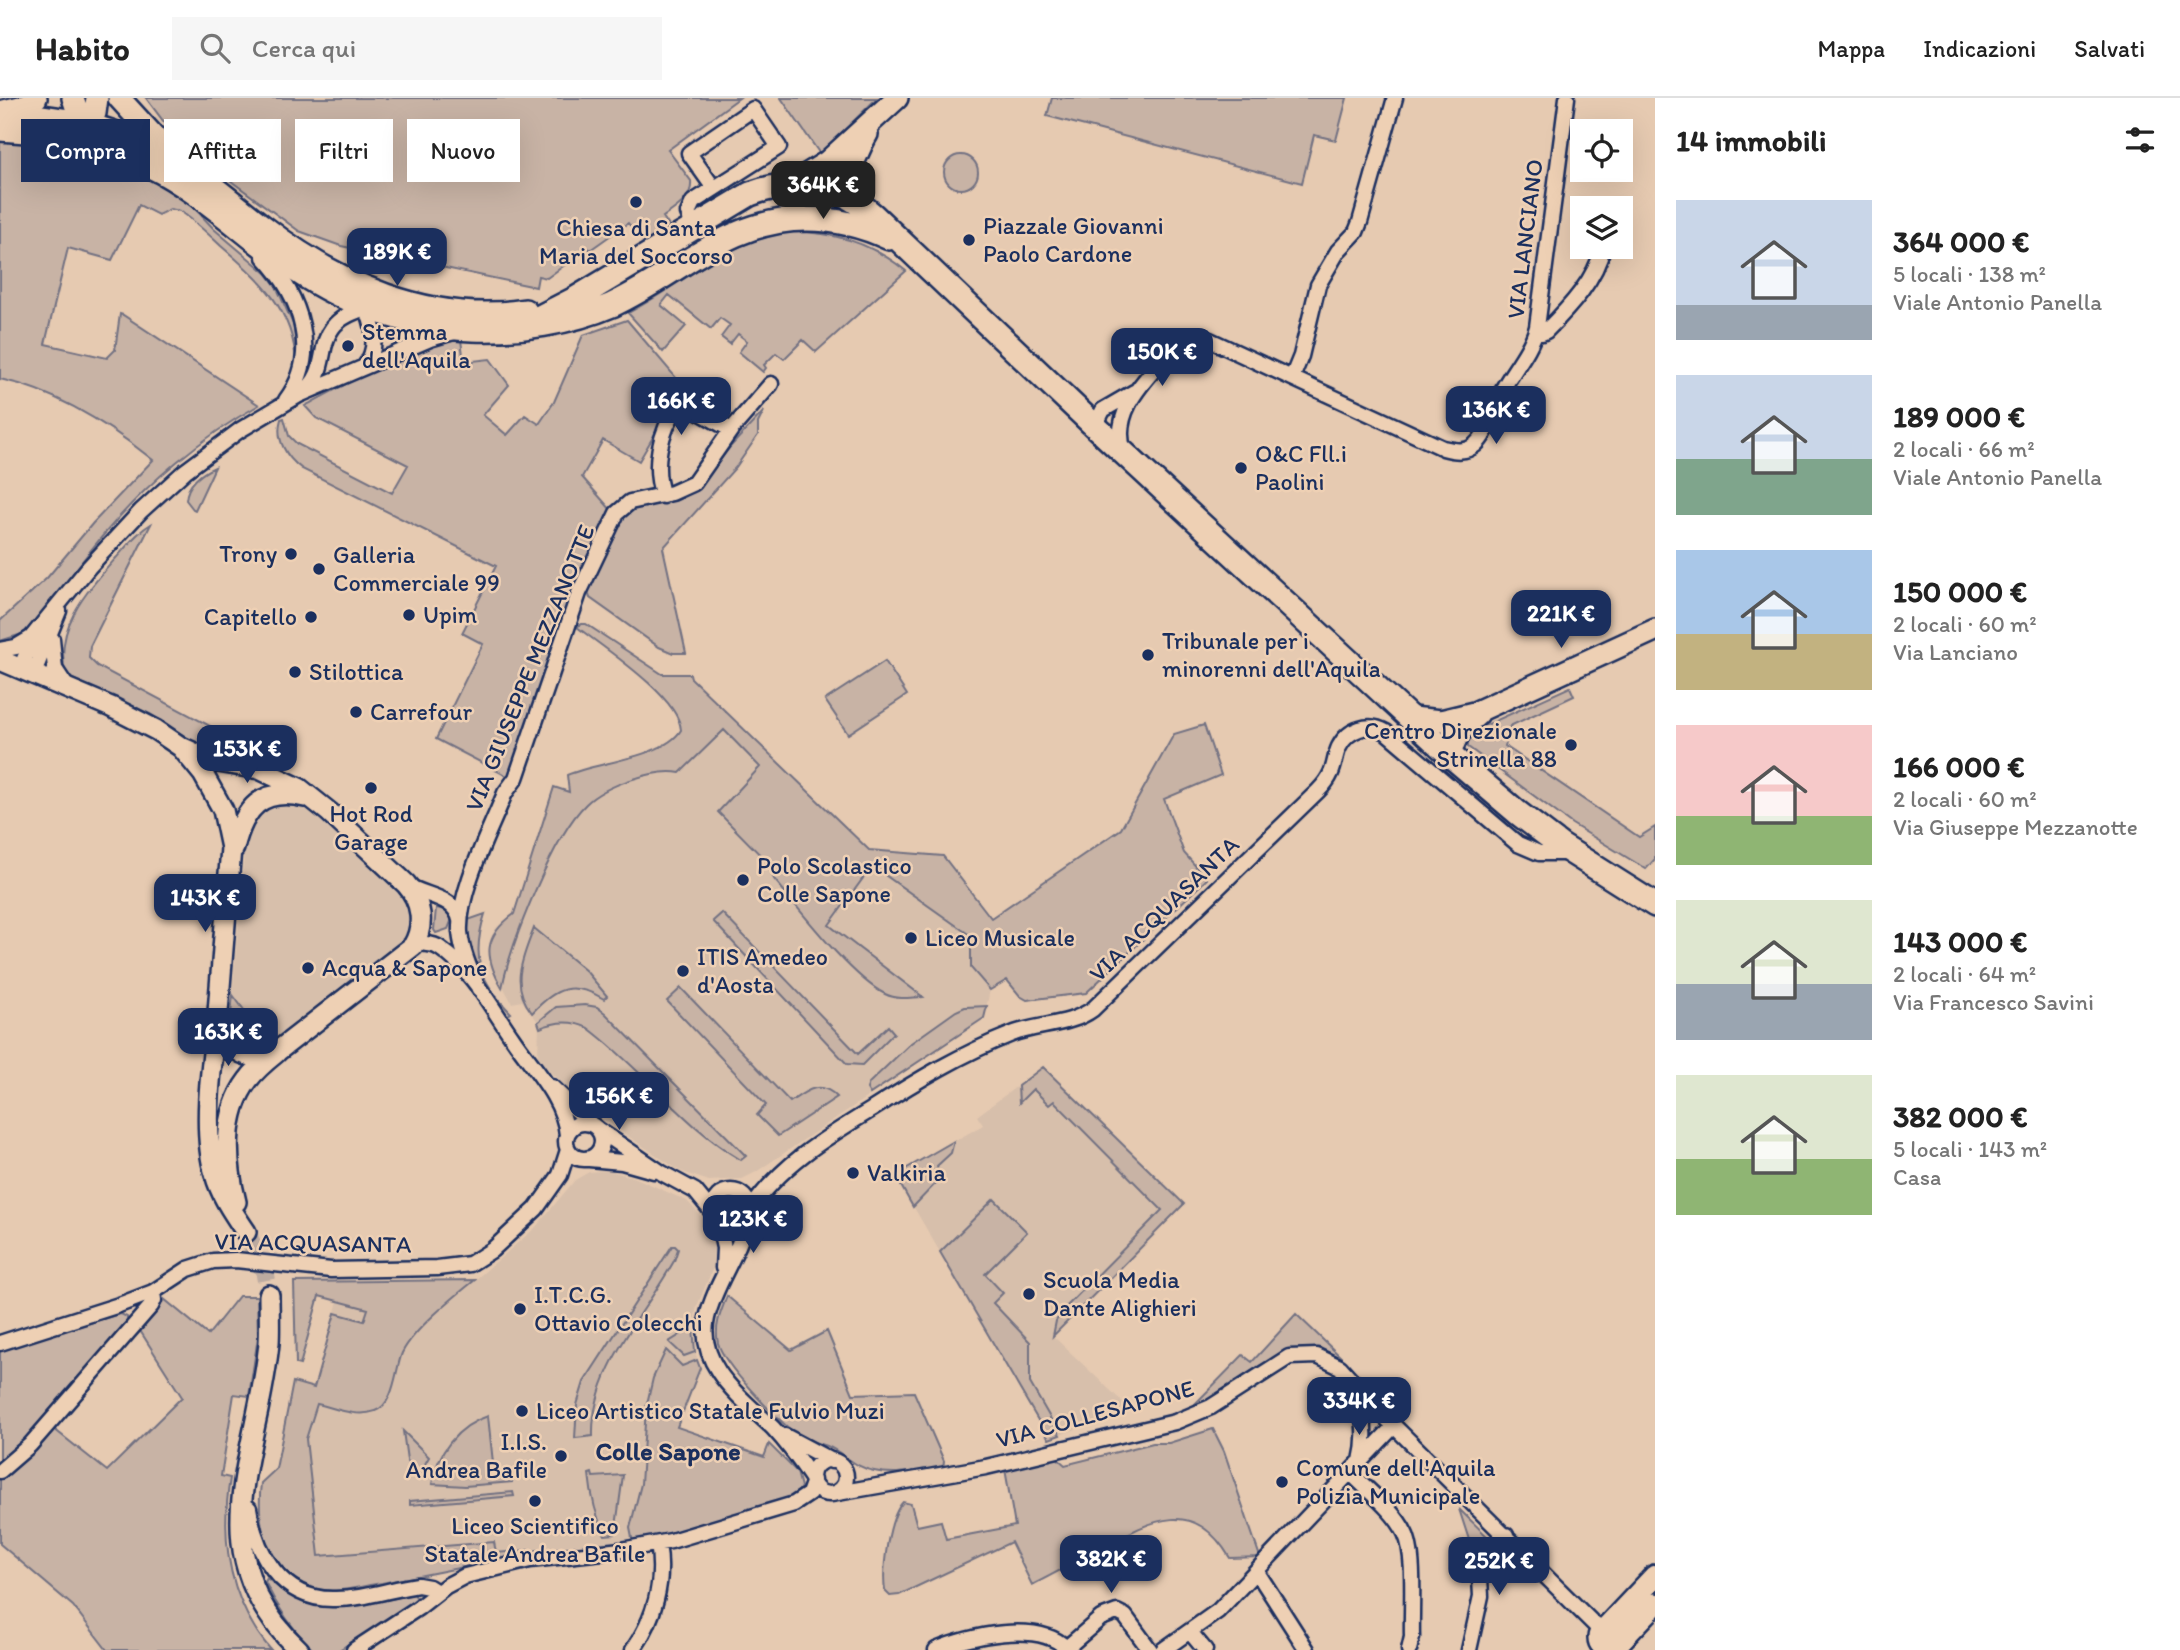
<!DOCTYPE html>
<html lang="it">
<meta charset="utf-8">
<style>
:root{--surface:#fff;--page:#f6f6f6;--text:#222;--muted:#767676;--line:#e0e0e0;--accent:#1b2f5e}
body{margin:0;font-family:Itim,sans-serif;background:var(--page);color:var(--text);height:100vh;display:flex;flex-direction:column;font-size:26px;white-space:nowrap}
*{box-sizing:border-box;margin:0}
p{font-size:23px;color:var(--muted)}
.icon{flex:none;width:38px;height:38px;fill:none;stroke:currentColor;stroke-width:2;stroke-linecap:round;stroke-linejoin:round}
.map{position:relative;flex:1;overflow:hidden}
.panel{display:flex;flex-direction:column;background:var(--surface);width:525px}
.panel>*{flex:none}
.top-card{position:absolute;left:21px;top:21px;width:665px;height:63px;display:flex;gap:14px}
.tools{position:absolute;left:1570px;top:21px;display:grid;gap:14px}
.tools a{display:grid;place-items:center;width:63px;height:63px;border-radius:0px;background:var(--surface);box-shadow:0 7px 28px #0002;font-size:35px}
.price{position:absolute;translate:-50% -60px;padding:0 16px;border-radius:14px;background:var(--accent);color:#fff;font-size:23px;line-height:46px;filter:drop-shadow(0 2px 4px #0008)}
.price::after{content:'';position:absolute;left:50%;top:42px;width:21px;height:16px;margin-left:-10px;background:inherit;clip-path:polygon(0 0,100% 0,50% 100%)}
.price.on{background:#222;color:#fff}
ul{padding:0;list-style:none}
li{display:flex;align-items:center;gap:21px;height:175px;padding:0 21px}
li span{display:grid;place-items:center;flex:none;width:196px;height:140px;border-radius:0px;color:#555}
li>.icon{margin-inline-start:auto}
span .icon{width:84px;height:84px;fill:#fffc;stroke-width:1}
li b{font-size:30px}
h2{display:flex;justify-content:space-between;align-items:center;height:84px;padding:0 21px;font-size:30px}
.tag{padding:0 24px;border-radius:0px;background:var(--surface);box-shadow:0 7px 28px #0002;font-size:24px;line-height:63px}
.tag.on{background:var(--accent);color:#fff}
header{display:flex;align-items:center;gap:42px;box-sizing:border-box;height:98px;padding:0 35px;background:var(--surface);border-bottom:2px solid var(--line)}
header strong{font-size:33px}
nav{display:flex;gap:38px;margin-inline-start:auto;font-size:24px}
.search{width:490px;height:63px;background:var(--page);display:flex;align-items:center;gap:18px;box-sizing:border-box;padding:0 24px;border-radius:0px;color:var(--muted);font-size:26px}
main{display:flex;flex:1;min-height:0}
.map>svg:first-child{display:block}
.built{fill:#d7bfab}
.green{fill:#c8b3a5;stroke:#727182;stroke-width:2}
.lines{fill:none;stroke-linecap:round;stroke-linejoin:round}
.tertiary-tunnel{stroke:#bdaba0;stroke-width:19;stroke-dasharray:19 10;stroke-linecap:butt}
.minor-casing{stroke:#1b2f5e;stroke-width:19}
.tertiary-casing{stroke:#1b2f5e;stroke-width:24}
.secondary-casing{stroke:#1b2f5e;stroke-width:26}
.primary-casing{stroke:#1b2f5e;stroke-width:28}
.minor{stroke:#eed0b4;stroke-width:14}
.tertiary{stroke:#eed0b4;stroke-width:19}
.secondary{stroke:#eed0b4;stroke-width:21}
.primary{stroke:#eed0b4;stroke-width:23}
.poi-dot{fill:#1b2f5e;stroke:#eed0b4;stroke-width:2.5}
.labels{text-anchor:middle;stroke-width:5;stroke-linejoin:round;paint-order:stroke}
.poi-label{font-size:24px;fill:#1b2f5e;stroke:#eed0b4;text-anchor:start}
.street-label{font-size:24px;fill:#1b2f5e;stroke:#eed0b4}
.neighbourhood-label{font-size:26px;font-weight:bold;fill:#1b2f5e;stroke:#eed0b4}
</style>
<header>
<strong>Habito</strong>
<div class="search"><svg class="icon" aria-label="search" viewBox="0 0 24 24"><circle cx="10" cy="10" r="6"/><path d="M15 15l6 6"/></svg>Cerca qui</div>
<nav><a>Mappa</a><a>Indicazioni</a><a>Salvati</a></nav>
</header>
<main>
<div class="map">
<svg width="1655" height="1552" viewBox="0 0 1655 1552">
<rect width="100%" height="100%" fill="#e6cab1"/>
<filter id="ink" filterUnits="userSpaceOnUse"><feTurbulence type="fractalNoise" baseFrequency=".0143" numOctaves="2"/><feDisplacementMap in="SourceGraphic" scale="14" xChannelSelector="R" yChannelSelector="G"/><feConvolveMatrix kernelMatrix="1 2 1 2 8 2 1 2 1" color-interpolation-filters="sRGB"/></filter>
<g filter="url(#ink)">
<path class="built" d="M582,525L662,576H690L691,580L869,752L943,758L1007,882L990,892L984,920L756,1074L742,1081L709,1083L680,1073L583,1008L538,961L539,925L522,903L512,905L491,866L489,850L491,839L496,830L514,816L554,689L569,694L567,677L647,654L674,640L681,632L677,617L651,586L577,529Z
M276,705L304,707L312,711L405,797L409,811L410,830L409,836L404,842L287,933L263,949L231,921V913L245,743L256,716Z
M1043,969L1184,1106L1053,1238L1130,1311L1049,1341L895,1077L983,1027L977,1018Z
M608,1072L636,1080L687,1103L703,1120L715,1150L713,1170L697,1208L693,1229L695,1253L700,1270L633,1447L528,1456L422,1478L335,1492L313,1490L293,1284L314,1290L338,1203L319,1198L300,1267L296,1266L294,1184L475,1182L535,1130L575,1082L589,1074Z"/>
<path class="green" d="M146,0H739L668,52L691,83C693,100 676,110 663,119L669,128L644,145L628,125L590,152L588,150L547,180L538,178L536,189L341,148L299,133L216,72L164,24Z
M781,0H877L820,56Z
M1052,0H1347L1336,42L1314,37L1302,85L1047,18Z
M0,40L24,41L119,62L184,99L214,131L266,175L276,188L293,226L296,245V266C294,212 260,181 221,148C208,136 195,123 180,113L170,111L158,117L139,107L112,162L68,150L45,246L107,260L115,252L120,216L123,217L259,307C202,339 148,384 106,434C80,464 58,497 32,528L22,536L0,543V523L47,480L93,425L153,362C108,326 56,293 0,281Z
M944 74a17 17 0 1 1 34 0a17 17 0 1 1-34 0Z
M795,134C837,134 873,146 906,173L816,254L803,242L784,261L776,255L764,267L766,270L763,274L739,254L747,243L738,236L730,246L721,239L730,227L720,220L711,231L669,197L661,207L686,228L663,254L628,215C682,187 732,138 795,134Z
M627,222L683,288L639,363L603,342L582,379L612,413L509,679L436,641L483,546L462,535L496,468L302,371C286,359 275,341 281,321L284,320L289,338L297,346L392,395L408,367L316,320L305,308C346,286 416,246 461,242L464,264L490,261L509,287L483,317L507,337L525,317L539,326L554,304L583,237Z
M764,313L758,325V337L736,369L663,450L686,555H673L659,549L590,500L587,491L622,418L631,411L671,402L696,392L731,348Z
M215,369L195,412L193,411L186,402C187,386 201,375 215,369Z
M151,426L90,548L89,560L97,568L214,630L212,633L219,637L211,655L150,616L66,578C53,530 86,494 116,460C127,448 137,434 151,426Z
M581,526H586L662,576H690L691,580L869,752L943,758L991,820L1121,731L1174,636L1204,627L1221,677L1164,701L1184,755L1207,781L1086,895L1027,902L1020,898L1007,882L990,892L971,870V838L872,768L829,827L923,899C910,900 897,902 885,896C851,879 800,812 774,781L772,777L777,774L718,714L760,669L724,632L680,675C655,670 604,688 586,706C553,738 511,845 502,890C484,858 483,839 514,816L554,689L569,694L567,677C596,664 664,660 681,632C679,599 604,550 577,529Z
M885,563L907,597L848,636L825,602Z
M1570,589L1574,598L1510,628L1505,648L1639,739L1655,729V761L1646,771L1572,726L1468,649V638L1483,625L1484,628Z
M436,810L446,812L452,821L448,831L436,835L434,832Z
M722,815L858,956L888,928L894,935L862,967L847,966L713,823Z
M485,816C471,859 479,883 511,915L505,919C486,890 462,858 468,822Z
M534,830L586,873L607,898L604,901C572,882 555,890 532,915C509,886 523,860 534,830Z
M681,890L790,1004C806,993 820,981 837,999L778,1038L757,1017L766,1007L667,903Z
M233,897L269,946L251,950C227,936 230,922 233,897Z
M585,907L597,909L605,915L746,1058L741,1062C682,1027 642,970 588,930C572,922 556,923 540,930L538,924L556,909Z
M987,908L984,920L870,996L867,991L869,985L911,945L956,913L965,909Z
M1043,969L1184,1106L1053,1238L1056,1223L1064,1211L1162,1112L1054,1003L1049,1007L1033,991L1019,1005L1018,988Z
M954,1043L951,1055L937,1068L939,1082L913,1109L895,1077Z
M994,1101L1027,1134L985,1176L1003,1195L993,1205L1030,1244V1285L1060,1337L1049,1341L940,1154Z
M672,1148H675L678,1151L674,1163C644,1217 591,1273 593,1338L575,1340L577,1307L584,1284Z
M475,1182C454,1199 414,1231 402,1255C395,1272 395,1306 375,1313C356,1320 335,1310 317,1306L306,1341L319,1458L494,1444L496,1455L528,1452V1456C479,1466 431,1476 382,1485C360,1488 335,1497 313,1490C266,1474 256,1427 261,1385L276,1371L293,1284L314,1290L335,1215L364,1223L368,1211L319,1198L300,1267L296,1266L294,1184Z
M239,1198H257L258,1239L249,1298L234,1296L221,1378L230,1380C220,1442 229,1503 271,1552H107L73,1508L0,1446V1252L116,1217L121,1216L127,1219V1226L44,1323L107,1373L182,1299L139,1231L164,1201L208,1237Z
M727,1198L791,1252L827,1233L853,1296L914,1294L944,1363L943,1371C921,1372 895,1378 874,1373C855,1370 844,1355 827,1348C817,1344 806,1344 797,1337C778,1322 724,1268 718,1245C714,1228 721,1213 727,1198Z
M1296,1216L1345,1263C1283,1227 1245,1288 1191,1310L1243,1257L1252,1264Z
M693,1229L695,1254L684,1258L669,1244Z
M666,1252L682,1268L697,1262L700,1270L677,1329L764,1359L769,1346L797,1374L801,1389L796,1397L787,1401L690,1433L633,1445L630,1430L641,1386L646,1310L653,1280Z
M488,1318L494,1374L512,1373V1384L465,1388L432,1386C437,1355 457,1328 488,1318Z
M1213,1331L1224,1353L1260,1459L1230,1460C1194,1399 1153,1421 1103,1449C1079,1462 1056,1475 1032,1487L1011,1444L899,1497L890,1498L885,1493C882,1472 888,1420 903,1404L911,1406L917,1428L941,1423L946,1441L1015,1428L1005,1371L1056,1359L1065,1367L1153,1345H1169Z
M403,1333L429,1359L417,1380L407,1362Z
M592,1375L593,1379L623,1377L615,1436L605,1437C595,1417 591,1397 589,1376Z
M513,1394L514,1398L410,1407V1403Z
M1459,1411L1491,1442L1477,1450L1471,1448Z
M267,1480C317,1525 355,1508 414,1496L418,1502L339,1552H313C292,1531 278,1511 265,1484Z"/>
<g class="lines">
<path class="tertiary-tunnel" d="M248,1138L265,1174L269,1197"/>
<defs>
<path id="minor" d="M694,130L688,115L693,104L779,49L753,11L689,55L713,89
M264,159C301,198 321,256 286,302
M363,206C375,224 379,252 364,269
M1536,234L1542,235L1546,233C1570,209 1596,181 1603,149
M1292,280L1301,258L1318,187L1338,153L1356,134L1360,124L1395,0
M303,294C339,267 302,226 370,209
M1102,332H1099V320L1103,312L1134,294
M1124,354C1112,319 1137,290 1159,266C1166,258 1174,248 1183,243C1192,239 1201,240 1210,242L1443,350C1454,353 1466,355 1475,347C1487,337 1489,321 1495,307C1505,280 1529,258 1537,229L1567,0
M663,398C652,368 660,333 678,308L685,306L731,332
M35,539L24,561L25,573L32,571L38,565L59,513
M52,541L55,571L67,589
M0,552L16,549L31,540L89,469L141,413L185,373L240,332L299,297L430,241L454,234
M407,787C425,799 455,798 460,822
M426,846C432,846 436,847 441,851C472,872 491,909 512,939C531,968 564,1000 567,1037
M479,891C470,873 462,854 460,834C458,793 490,733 505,695L516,680L579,495L617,415L630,404L672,395L694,385L731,332L771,286
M552,989L591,1026
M566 1043a18 18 0 1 1 36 0a18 18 0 1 1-36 0Z
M599,1032L662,1075L695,1093L713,1115
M589,1061L622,1064L654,1073
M713 1111a18 18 0 1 1 36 0a18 18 0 1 1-36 0Z
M749,1114C779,1068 825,1040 871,1012C916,983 961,956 1012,936C1038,926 1070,928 1093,911L1318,693C1323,688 1328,682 1331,675C1335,667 1335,657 1339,649C1348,631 1369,624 1386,634L1518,746L1539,755H1569
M748,1119C744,1129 742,1140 737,1150C727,1173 713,1194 707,1220C696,1268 743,1301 773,1330C788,1346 801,1364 813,1382
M718,1123L724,1150L723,1170
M0,1245L119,1207L153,1194L188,1171L213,1163L236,1162L331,1172L437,1170L470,1166L492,1152L536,1111L560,1077L568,1052
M1355,1290C1364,1313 1367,1339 1361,1363
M785,1338L832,1363
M812 1379a17 17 0 1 1 34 0a17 17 0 1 1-34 0Z
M0,1373L30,1347L151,1208L154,1202L153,1194
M1350,1374C1368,1393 1394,1412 1405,1435C1416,1456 1411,1513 1412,1539L1409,1552
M832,1396L986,1369L1175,1324L1211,1309L1289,1259L1317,1258L1340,1269L1386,1320L1602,1534
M249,1410C255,1454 281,1501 332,1501C361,1502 390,1491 418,1487L429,1489L437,1494
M1257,1474L1307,1552
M1190,1534L1205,1552
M354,1552L418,1510L446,1488L465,1478L530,1462L621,1452L671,1443L794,1406L809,1396L813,1385
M633,1552C654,1521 665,1484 658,1446
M936,1552C968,1538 1039,1522 1066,1550
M1064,1552L1101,1520L1117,1514L1125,1518L1150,1552
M1163,1552L1218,1513L1394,1328
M1469,1552L1481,1498L1479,1463L1483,1456L1506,1437"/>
<path id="tertiary" d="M0,562L111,609L156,632L181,649L203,676L223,712L231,750L218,914C222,949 245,969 279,952L413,848C425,827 422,804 406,786L329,714L299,690L259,671L212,663L181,649
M234,750C244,710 261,689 305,699
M217,924C211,968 202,1034 215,1076C221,1098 234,1116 246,1134
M236,1104C226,1065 222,1016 248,982C256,971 266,963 276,955
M269,1197C269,1213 270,1229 269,1245C258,1360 197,1455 299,1552"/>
<path id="secondary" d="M73,0L78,15L93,34
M119,0L172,58
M0,14L24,8L36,0
M70,30L91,22L95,15L97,0
M790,87L827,64L897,0
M830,90C849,85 857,52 867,36
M1412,620L1441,623L1474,615L1655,532
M1451,658C1452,640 1465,627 1478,616
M1599 1540a10 10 0 1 1 20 0a10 10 0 1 1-20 0Z
M1605,1531L1655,1478
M1619,1544L1655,1506"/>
<path id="primary" d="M0,15C57,19 108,27 159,54C198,74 229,103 263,129C336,186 431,228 525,213
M0,31C57,34 112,46 162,74C205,98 242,133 281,162C338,203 402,228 472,231C518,233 570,225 612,207C681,175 727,121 807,121C837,121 862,127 889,140
M512,230L534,222L575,201L750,96C797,79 836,84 873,117L1099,332L1451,658L1518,715L1560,747L1655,807"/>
</defs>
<use href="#minor" class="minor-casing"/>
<use href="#tertiary" class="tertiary-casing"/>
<use href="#secondary" class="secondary-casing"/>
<use href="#primary" class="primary-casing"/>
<use href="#minor" class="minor"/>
<use href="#tertiary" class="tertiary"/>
<use href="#secondary" class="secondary"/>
<use href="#primary" class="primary"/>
</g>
</g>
<g class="poi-dot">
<circle cx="636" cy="104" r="7"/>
<circle cx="969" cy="142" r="7"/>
<circle cx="348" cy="248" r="7"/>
<circle cx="1241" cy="370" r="7"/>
<circle cx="291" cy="456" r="7"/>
<circle cx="319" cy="471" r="7"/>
<circle cx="409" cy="517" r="7"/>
<circle cx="311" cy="519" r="7"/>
<circle cx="1148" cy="557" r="7"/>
<circle cx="295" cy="574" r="7"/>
<circle cx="356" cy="614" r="7"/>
<circle cx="1571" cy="647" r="7"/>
<circle cx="371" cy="690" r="7"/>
<circle cx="743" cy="782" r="7"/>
<circle cx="911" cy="840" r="7"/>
<circle cx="308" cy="870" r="7"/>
<circle cx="683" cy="873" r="7"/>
<circle cx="853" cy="1075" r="7"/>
<circle cx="1029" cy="1196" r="7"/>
<circle cx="520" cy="1211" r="7"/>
<circle cx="522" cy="1313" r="7"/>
<circle cx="561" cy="1358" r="7"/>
<circle cx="1282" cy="1384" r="7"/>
<circle cx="535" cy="1403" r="7"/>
</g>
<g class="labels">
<g class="poi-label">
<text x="983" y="136">Piazzale Giovanni<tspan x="983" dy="28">Paolo Cardone</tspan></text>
<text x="636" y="138" text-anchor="middle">Chiesa di Santa<tspan x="636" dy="28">Maria del Soccorso</tspan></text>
<text x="362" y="242">Stemma<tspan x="362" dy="28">dell'Aquila</tspan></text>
<text x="1255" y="364">O&amp;C Fll.i<tspan x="1255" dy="28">Paolini</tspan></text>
<text x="277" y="464" text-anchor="end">Trony</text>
<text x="333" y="465">Galleria<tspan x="333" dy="28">Commerciale 99</tspan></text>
<text x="423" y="525">Upim</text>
<text x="297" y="527" text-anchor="end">Capitello</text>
<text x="1162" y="551">Tribunale per i<tspan x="1162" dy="28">minorenni dell'Aquila</tspan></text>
<text x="309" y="582">Stilottica</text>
<text x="370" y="622">Carrefour</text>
<text x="1557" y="641" text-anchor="end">Centro Direzionale<tspan x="1557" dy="28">Strinella 88</tspan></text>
<text x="371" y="724" text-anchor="middle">Hot Rod<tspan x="371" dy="28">Garage</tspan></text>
<text x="757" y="776">Polo Scolastico<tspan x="757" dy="28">Colle Sapone</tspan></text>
<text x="925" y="848">Liceo Musicale</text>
<text x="697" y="867">ITIS Amedeo<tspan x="697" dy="28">d'Aosta</tspan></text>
<text x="322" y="878">Acqua &amp; Sapone</text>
<text x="867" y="1083">Valkiria</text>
<text x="1043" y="1190">Scuola Media<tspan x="1043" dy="28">Dante Alighieri</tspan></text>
<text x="534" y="1205">I.T.C.G.<tspan x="534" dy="28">Ottavio Colecchi</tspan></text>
<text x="536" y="1321">Liceo Artistico Statale Fulvio Muzi</text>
<text x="547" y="1352" text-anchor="end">I.I.S.<tspan x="547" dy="28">Andrea Bafile</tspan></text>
<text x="1296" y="1378">Comune dell'Aquila<tspan x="1296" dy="28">Polizia Municipale</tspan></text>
<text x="535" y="1436" text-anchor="middle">Liceo Scientifico<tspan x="535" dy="28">Statale Andrea Bafile</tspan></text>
</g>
<g class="street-label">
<text transform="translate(1525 141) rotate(-83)" y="8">VIA LANCIANO</text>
<text transform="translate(530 570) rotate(-68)" y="8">VIA GIUSEPPE MEZZANOTTE</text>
<text transform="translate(1164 811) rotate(-44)" y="8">VIA ACQUASANTA</text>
<text transform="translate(313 1145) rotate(1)" y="8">VIA ACQUASANTA</text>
<text transform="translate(1095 1316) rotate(-15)" y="8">VIA COLLESAPONE</text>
</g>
<g class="neighbourhood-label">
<text x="668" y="1362">Colle Sapone</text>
</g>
</g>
</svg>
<div class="tools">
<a><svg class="icon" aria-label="locate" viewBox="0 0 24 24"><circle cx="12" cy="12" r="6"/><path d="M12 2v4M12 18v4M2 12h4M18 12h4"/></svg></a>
<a><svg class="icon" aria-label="layers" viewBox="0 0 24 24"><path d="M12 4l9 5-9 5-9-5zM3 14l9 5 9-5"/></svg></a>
</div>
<b class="price on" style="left:823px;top:123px">364K €</b>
<b class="price" style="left:397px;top:190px">189K €</b>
<b class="price" style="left:1162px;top:290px">150K €</b>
<b class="price" style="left:681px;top:339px">166K €</b>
<b class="price" style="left:1496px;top:348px">136K €</b>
<b class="price" style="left:1561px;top:552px">221K €</b>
<b class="price" style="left:247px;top:687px">153K €</b>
<b class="price" style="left:205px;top:836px">143K €</b>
<b class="price" style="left:228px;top:970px">163K €</b>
<b class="price" style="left:619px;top:1034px">156K €</b>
<b class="price" style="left:753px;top:1157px">123K €</b>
<b class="price" style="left:1359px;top:1339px">334K €</b>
<b class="price" style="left:1111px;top:1497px">382K €</b>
<b class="price" style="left:1499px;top:1499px">252K €</b>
<div class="top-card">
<a class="tag on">Compra</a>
<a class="tag">Affitta</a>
<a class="tag">Filtri</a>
<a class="tag">Nuovo</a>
</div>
</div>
<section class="panel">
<h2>14 immobili<svg class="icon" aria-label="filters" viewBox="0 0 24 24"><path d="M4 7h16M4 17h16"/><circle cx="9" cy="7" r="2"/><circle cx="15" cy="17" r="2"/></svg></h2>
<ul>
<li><span style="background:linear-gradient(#c9d6e8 75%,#9aa5b1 0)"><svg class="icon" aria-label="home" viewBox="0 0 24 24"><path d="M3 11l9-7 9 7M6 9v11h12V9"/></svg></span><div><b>364 000 €</b><p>5 locali · 138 m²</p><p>Viale Antonio Panella</p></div></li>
<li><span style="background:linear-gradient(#c9d6e8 60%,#7fa58c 0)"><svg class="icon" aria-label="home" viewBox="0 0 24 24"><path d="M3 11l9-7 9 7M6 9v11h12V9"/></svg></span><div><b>189 000 €</b><p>2 locali · 66 m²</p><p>Viale Antonio Panella</p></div></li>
<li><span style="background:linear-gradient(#a9c7e8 60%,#c2b280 0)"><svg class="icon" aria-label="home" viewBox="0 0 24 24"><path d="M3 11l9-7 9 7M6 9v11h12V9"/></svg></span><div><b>150 000 €</b><p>2 locali · 60 m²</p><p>Via Lanciano</p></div></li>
<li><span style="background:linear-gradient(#f6c9c9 65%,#8fb573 0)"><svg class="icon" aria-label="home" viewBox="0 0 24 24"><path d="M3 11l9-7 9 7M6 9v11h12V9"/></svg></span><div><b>166 000 €</b><p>2 locali · 60 m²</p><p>Via Giuseppe Mezzanotte</p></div></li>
<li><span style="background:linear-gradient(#dfe7d0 60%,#9aa5b1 0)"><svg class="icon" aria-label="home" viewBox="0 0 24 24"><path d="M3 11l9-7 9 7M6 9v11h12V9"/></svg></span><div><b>143 000 €</b><p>2 locali · 64 m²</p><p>Via Francesco Savini</p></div></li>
<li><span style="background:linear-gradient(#dfe7d0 60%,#8fb573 0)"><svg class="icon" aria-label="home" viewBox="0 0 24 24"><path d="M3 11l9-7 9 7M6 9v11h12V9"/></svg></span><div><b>382 000 €</b><p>5 locali · 143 m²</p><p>Casa</p></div></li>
</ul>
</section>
</main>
